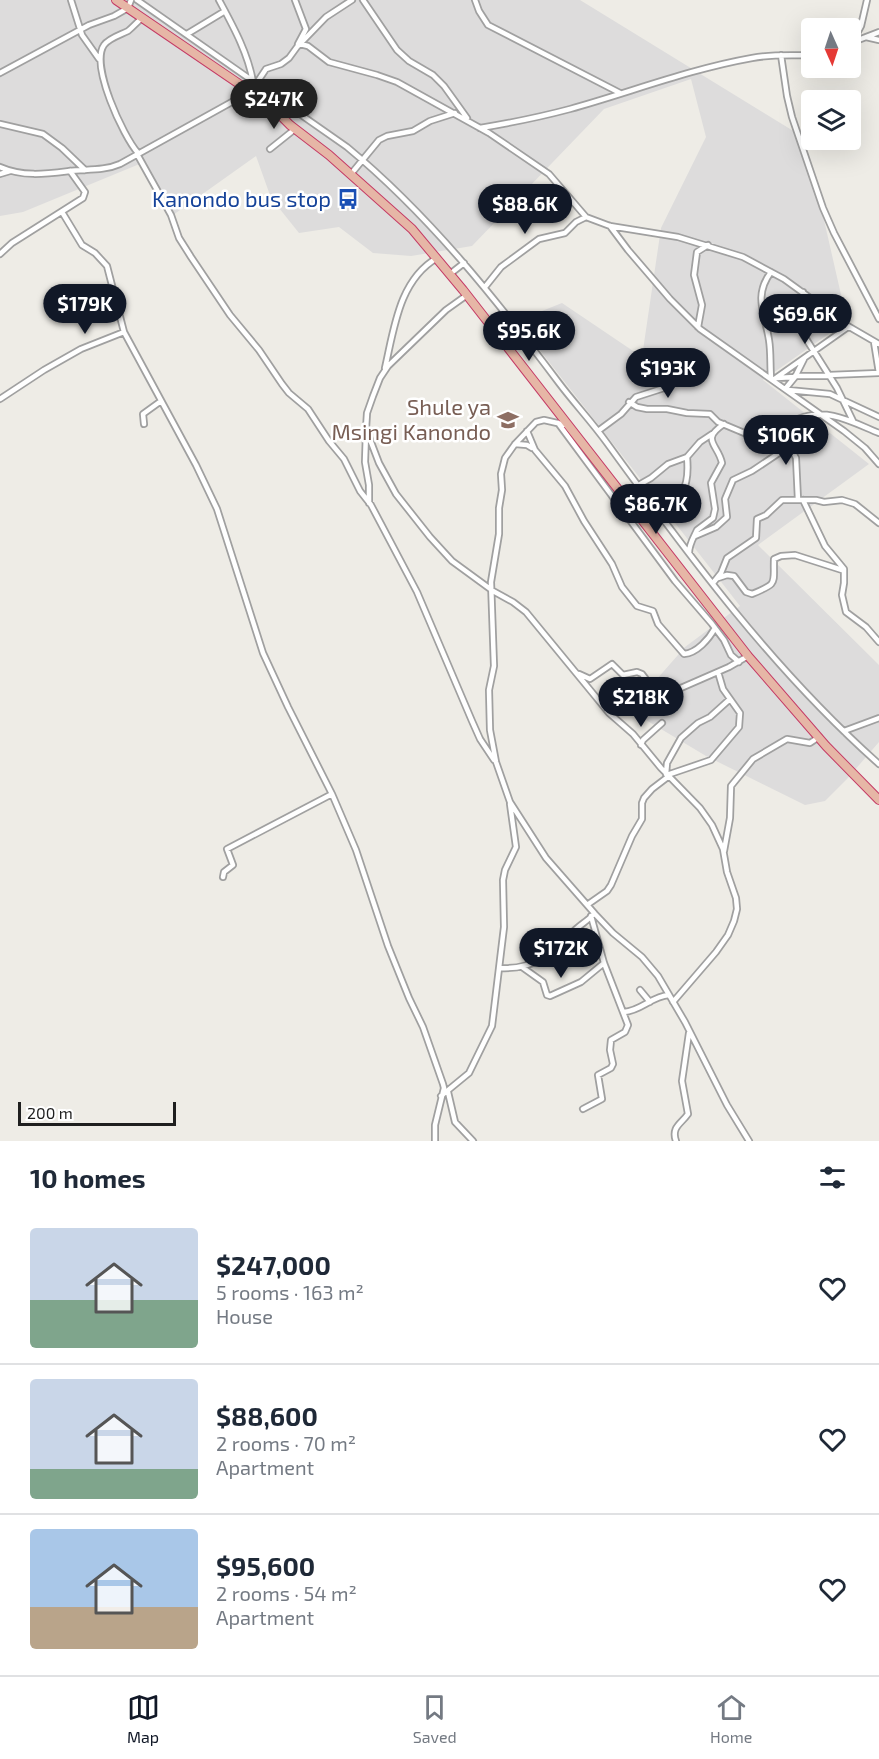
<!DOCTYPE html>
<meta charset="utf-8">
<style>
:root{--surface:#fff;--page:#f6f6f7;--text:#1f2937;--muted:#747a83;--line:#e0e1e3;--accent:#111827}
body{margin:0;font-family:"Exo 2",sans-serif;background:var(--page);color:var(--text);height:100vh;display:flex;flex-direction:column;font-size:22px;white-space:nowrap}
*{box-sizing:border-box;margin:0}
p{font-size:20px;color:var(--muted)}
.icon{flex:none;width:33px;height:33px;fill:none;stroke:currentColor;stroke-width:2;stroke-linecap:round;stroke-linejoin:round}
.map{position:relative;height:1141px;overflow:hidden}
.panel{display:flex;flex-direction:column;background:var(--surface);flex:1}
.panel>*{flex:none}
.needle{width:39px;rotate:177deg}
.controls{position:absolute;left:801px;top:18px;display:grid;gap:12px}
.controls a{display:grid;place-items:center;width:60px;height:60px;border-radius:6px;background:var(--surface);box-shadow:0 6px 24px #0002;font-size:30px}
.scale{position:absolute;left:18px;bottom:15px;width:158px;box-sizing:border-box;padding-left:6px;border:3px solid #1f1f1f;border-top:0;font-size:16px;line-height:21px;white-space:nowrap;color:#1f1f1f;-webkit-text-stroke:4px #fff;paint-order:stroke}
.price{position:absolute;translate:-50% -51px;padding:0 14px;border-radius:21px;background:var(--accent);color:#fff;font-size:20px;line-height:39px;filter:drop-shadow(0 2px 3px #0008)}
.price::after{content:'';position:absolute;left:50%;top:36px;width:18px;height:14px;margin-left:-9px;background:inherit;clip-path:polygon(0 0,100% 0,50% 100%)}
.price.on{background:#222;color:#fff}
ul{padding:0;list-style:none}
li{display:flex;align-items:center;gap:18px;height:150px;padding:0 30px}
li+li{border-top:2px solid var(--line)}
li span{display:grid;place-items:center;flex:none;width:168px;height:120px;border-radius:6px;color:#555}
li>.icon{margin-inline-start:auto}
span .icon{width:72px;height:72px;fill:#fffc;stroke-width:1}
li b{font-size:26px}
h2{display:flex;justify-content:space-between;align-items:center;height:72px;padding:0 30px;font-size:26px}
.tabs{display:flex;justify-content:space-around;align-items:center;height:84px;border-top:2px solid var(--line);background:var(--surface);font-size:16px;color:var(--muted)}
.tabs a{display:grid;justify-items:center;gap:3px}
.tabs .on{color:var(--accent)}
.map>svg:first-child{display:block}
.residential{fill:#dddcdc}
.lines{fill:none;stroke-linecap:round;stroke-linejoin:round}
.minor-casing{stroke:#a0a0a0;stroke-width:8}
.trunk-casing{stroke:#c53b66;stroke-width:10}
.minor{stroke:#fff;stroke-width:4.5}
.trunk{stroke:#e6b6a6;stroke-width:8}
.labels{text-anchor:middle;stroke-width:5;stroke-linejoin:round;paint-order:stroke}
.transit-label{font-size:22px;fill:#164399;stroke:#fff;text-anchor:end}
.education-label{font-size:22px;fill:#785e54;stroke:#fff;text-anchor:end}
</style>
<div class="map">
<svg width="879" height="1141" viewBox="0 0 879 1141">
<rect width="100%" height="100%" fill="#eeece6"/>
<path class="residential" d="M0,0H580L795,132L819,198L847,321L763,380L869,464L758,545L879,665V742L847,779L825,801L805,805L706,756L646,720L649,688L685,647L740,606L517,321L562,303L642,357L661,228L706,137L691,79L604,109L472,246L411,256L373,253L339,227L299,233L271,198L256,156L173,215L142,163L23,212L0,216Z"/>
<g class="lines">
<defs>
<path id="minor" d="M71,0L82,35L99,59
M137,0L347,147C429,215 495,298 559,383C574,403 592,422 607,443C689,556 774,671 879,764
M219,0C233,26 248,53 253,82
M295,0L306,29L298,44
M363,0L397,50L409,61L433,75L444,86L467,118
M475,0L479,11L488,25L620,93
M187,34L225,11
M866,37L879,40
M853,42L879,32
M852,43L861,26L867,0
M300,44L308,46L329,62L377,75L397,82L489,133L549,174L586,217L610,226L678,237L743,257L784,279L813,300L834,318L879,344
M781,55L787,96L792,117L823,208L834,233L879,319
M0,73L89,25L114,16L128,8L131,0
M0,124L43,134L62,148L85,170
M480,128C510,123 540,117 570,109C631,92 690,69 752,58C772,54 791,56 812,55
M270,149L295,129
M138,153C123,136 90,65 104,45C109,38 120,35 128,31C133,27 137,22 142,18
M137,154L171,215L179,238L191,257L230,315L259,350L282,384L289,393L308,409L329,441L344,459L360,491L371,505L417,592L472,721L480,739L494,760
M0,167C23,177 45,174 69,171C86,169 104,171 120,164L239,98L256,84L266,69L281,64L289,58L297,47L326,17L352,0
M0,174L10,171
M351,174L379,140L387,136L413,131L430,121L455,113
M62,212L82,245L95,253L107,266L124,332L196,465L217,509L263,653L288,707L332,794L356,850L388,946L409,998L423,1027L443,1084L444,1088L435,1125V1141
M610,226L628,250L670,299L700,329L844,431L865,448L879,464
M0,254L12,243L83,198L85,192L70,171
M450,274L464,263
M485,287L501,267L539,239L565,233L576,222L586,217
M803,292L798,316L803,334L837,388L853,421
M467,295L446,310L388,366L380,378L373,396L367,413L366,429L379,463L396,494L430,537L452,561L493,591L513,602L526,612L609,713L633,734L661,768L700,808L712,825L723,849L727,872L736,898L737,909L734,921L728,935L716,952L673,1002
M698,327L702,305L694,275L697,252L708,245
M874,342L879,373
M531,346L546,334
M385,368C394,329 399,280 437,258
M829,375L879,373
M795,376H829
M771,378C770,365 771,352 769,340C765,314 753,296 771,272
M777,378L795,377
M773,380L848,327
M786,388L795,377L804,359
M788,390L830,394L879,417
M0,399L44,370L81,349L124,332
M629,402L637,407L647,409H667L687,413L710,414L718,422L761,440L766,439C777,433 786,424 798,419C827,407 852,422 879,433
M558,423L675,581L712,624L724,640L731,655L739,662
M144,424L143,414L161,401
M566,425L544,420L536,422L515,444L505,458L501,474L502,490L499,508V534L491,582L494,666L489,690L490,730L496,762L510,802L546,858L595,914L613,933L642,957L658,976L685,1022L727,1105L749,1141
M527,431L535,450L565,486L584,521L612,564L622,587L637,606L653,611L658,624L684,654C697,653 709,639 715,628
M598,431L621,414L636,397L664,388L683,378L693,383L699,380L703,374V358
M366,432L365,462L369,485V503
M764,440C778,444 790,444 796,458L798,500
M515,444L527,445L532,448
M637,486L651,478L668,464L687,457L700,442L712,434
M803,500L825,546L844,569V583L842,595L846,612L866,627L879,642
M662,518L669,513C669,501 676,501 682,492C688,483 688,468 687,457
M695,536L716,527L727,517L725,499L733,480L752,471L788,447
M689,553C689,544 694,537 697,530L713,518L715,509L711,483L722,463C718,444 700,440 724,424
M718,578L727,575L734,576L746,592L752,594C779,583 773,584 774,559L781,556L795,555L842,570
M713,583L721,573L727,558L756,538L757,519L766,515L782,500H816L824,502L842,500L855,504L879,523
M579,674L590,679L612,664L623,675L637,672L642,674L661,699L674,691L729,667L748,656
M844,731L879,718
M641,745L643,740L662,723
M666,774L667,763L681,738L698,723L710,717L730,699
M667,775L711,760L739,727L740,713L723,689L718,672
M724,851L730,818L731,786L753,759L787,739L810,743L819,737
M223,877L224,872L233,865L227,849L332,794
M587,905L607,891L611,885L632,836L642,819V803L644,798L652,789L669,776
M522,967L543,982L547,995L550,996L581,982L604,963
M499,968C535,970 550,954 574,931C580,925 587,921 593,915
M640,990L650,1002
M624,1012C641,1011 652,996 669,995
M448,1092L455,1122L473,1141
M441,1096L469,1073L492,1026L504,927L503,880L505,870L516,847L510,804
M583,1109L602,1099L598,1075L611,1068L613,1064L610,1050L611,1040L625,1032L628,1025L604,963L591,916
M676,1141C671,1127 681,1124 688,1114L682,1081L689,1033"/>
<path id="trunk" d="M116,0L270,105L290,125L329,155L412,229L463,290L748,656L826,746L879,800"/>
</defs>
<use href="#minor" class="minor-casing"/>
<use href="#trunk" class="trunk-casing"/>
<use href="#minor" class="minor"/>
<use href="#trunk" class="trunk"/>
</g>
<defs>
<symbol id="bus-bare" viewBox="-9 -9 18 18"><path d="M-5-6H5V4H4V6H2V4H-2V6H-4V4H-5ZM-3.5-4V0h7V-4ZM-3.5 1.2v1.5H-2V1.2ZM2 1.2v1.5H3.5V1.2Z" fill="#1a4fb4" stroke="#fff" stroke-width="2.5" paint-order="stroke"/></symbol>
<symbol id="school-bare" viewBox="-9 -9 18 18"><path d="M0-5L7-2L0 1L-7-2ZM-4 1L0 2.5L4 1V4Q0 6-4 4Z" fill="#8d6e63" stroke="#fff" stroke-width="2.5" paint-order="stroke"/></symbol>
</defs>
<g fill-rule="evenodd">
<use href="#bus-bare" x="333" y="184" width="30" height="30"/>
<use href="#school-bare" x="493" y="405" width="30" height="30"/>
</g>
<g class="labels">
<g class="transit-label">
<text x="331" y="207">Kanondo bus stop</text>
</g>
<g class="education-label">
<text x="491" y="415">Shule ya<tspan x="491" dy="25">Msingi Kanondo</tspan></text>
</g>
</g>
</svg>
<div class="controls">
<a><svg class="needle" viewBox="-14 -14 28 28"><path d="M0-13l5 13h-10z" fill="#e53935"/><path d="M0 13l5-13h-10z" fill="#747a83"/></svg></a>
<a><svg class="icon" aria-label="layers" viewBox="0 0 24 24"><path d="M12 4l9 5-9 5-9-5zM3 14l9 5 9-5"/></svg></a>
</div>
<div class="scale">200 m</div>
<b class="price on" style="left:274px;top:130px">$247K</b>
<b class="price" style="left:525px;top:235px">$88.6K</b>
<b class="price" style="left:85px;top:335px">$179K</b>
<b class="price" style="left:805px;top:345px">$69.6K</b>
<b class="price" style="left:529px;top:362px">$95.6K</b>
<b class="price" style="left:668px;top:399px">$193K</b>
<b class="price" style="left:786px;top:466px">$106K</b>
<b class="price" style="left:656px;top:535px">$86.7K</b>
<b class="price" style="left:641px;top:728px">$218K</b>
<b class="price" style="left:561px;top:979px">$172K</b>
</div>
<section class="panel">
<h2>10 homes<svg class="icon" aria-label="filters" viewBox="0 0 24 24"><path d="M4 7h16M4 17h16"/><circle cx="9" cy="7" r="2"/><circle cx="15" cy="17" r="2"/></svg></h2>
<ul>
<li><span style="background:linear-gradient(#c9d6e8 60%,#7fa58c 0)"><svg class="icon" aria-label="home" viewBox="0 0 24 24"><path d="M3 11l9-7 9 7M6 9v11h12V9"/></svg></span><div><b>$247,000</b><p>5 rooms · 163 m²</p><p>House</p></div><svg class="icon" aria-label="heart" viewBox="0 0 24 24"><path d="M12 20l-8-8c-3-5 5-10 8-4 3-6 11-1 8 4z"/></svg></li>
<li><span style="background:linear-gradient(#c9d6e8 75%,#7fa58c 0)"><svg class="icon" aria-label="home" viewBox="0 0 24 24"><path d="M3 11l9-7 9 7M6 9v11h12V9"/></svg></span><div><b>$88,600</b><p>2 rooms · 70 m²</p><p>Apartment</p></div><svg class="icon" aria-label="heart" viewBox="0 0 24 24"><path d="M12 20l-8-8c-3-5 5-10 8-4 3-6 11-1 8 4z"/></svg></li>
<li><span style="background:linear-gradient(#a9c7e8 65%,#b9a48a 0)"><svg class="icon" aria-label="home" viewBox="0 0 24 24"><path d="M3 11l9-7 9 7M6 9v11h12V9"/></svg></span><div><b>$95,600</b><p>2 rooms · 54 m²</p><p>Apartment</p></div><svg class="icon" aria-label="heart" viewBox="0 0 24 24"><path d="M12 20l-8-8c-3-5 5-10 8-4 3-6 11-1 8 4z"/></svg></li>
</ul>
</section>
<nav class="tabs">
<a class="on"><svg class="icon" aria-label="map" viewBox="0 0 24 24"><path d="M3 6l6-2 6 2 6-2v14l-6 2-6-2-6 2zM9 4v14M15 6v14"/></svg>Map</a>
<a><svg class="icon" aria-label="saved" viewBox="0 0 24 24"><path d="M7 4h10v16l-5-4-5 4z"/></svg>Saved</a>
<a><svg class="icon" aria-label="home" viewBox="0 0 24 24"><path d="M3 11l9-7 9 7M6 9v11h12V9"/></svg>Home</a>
</nav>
